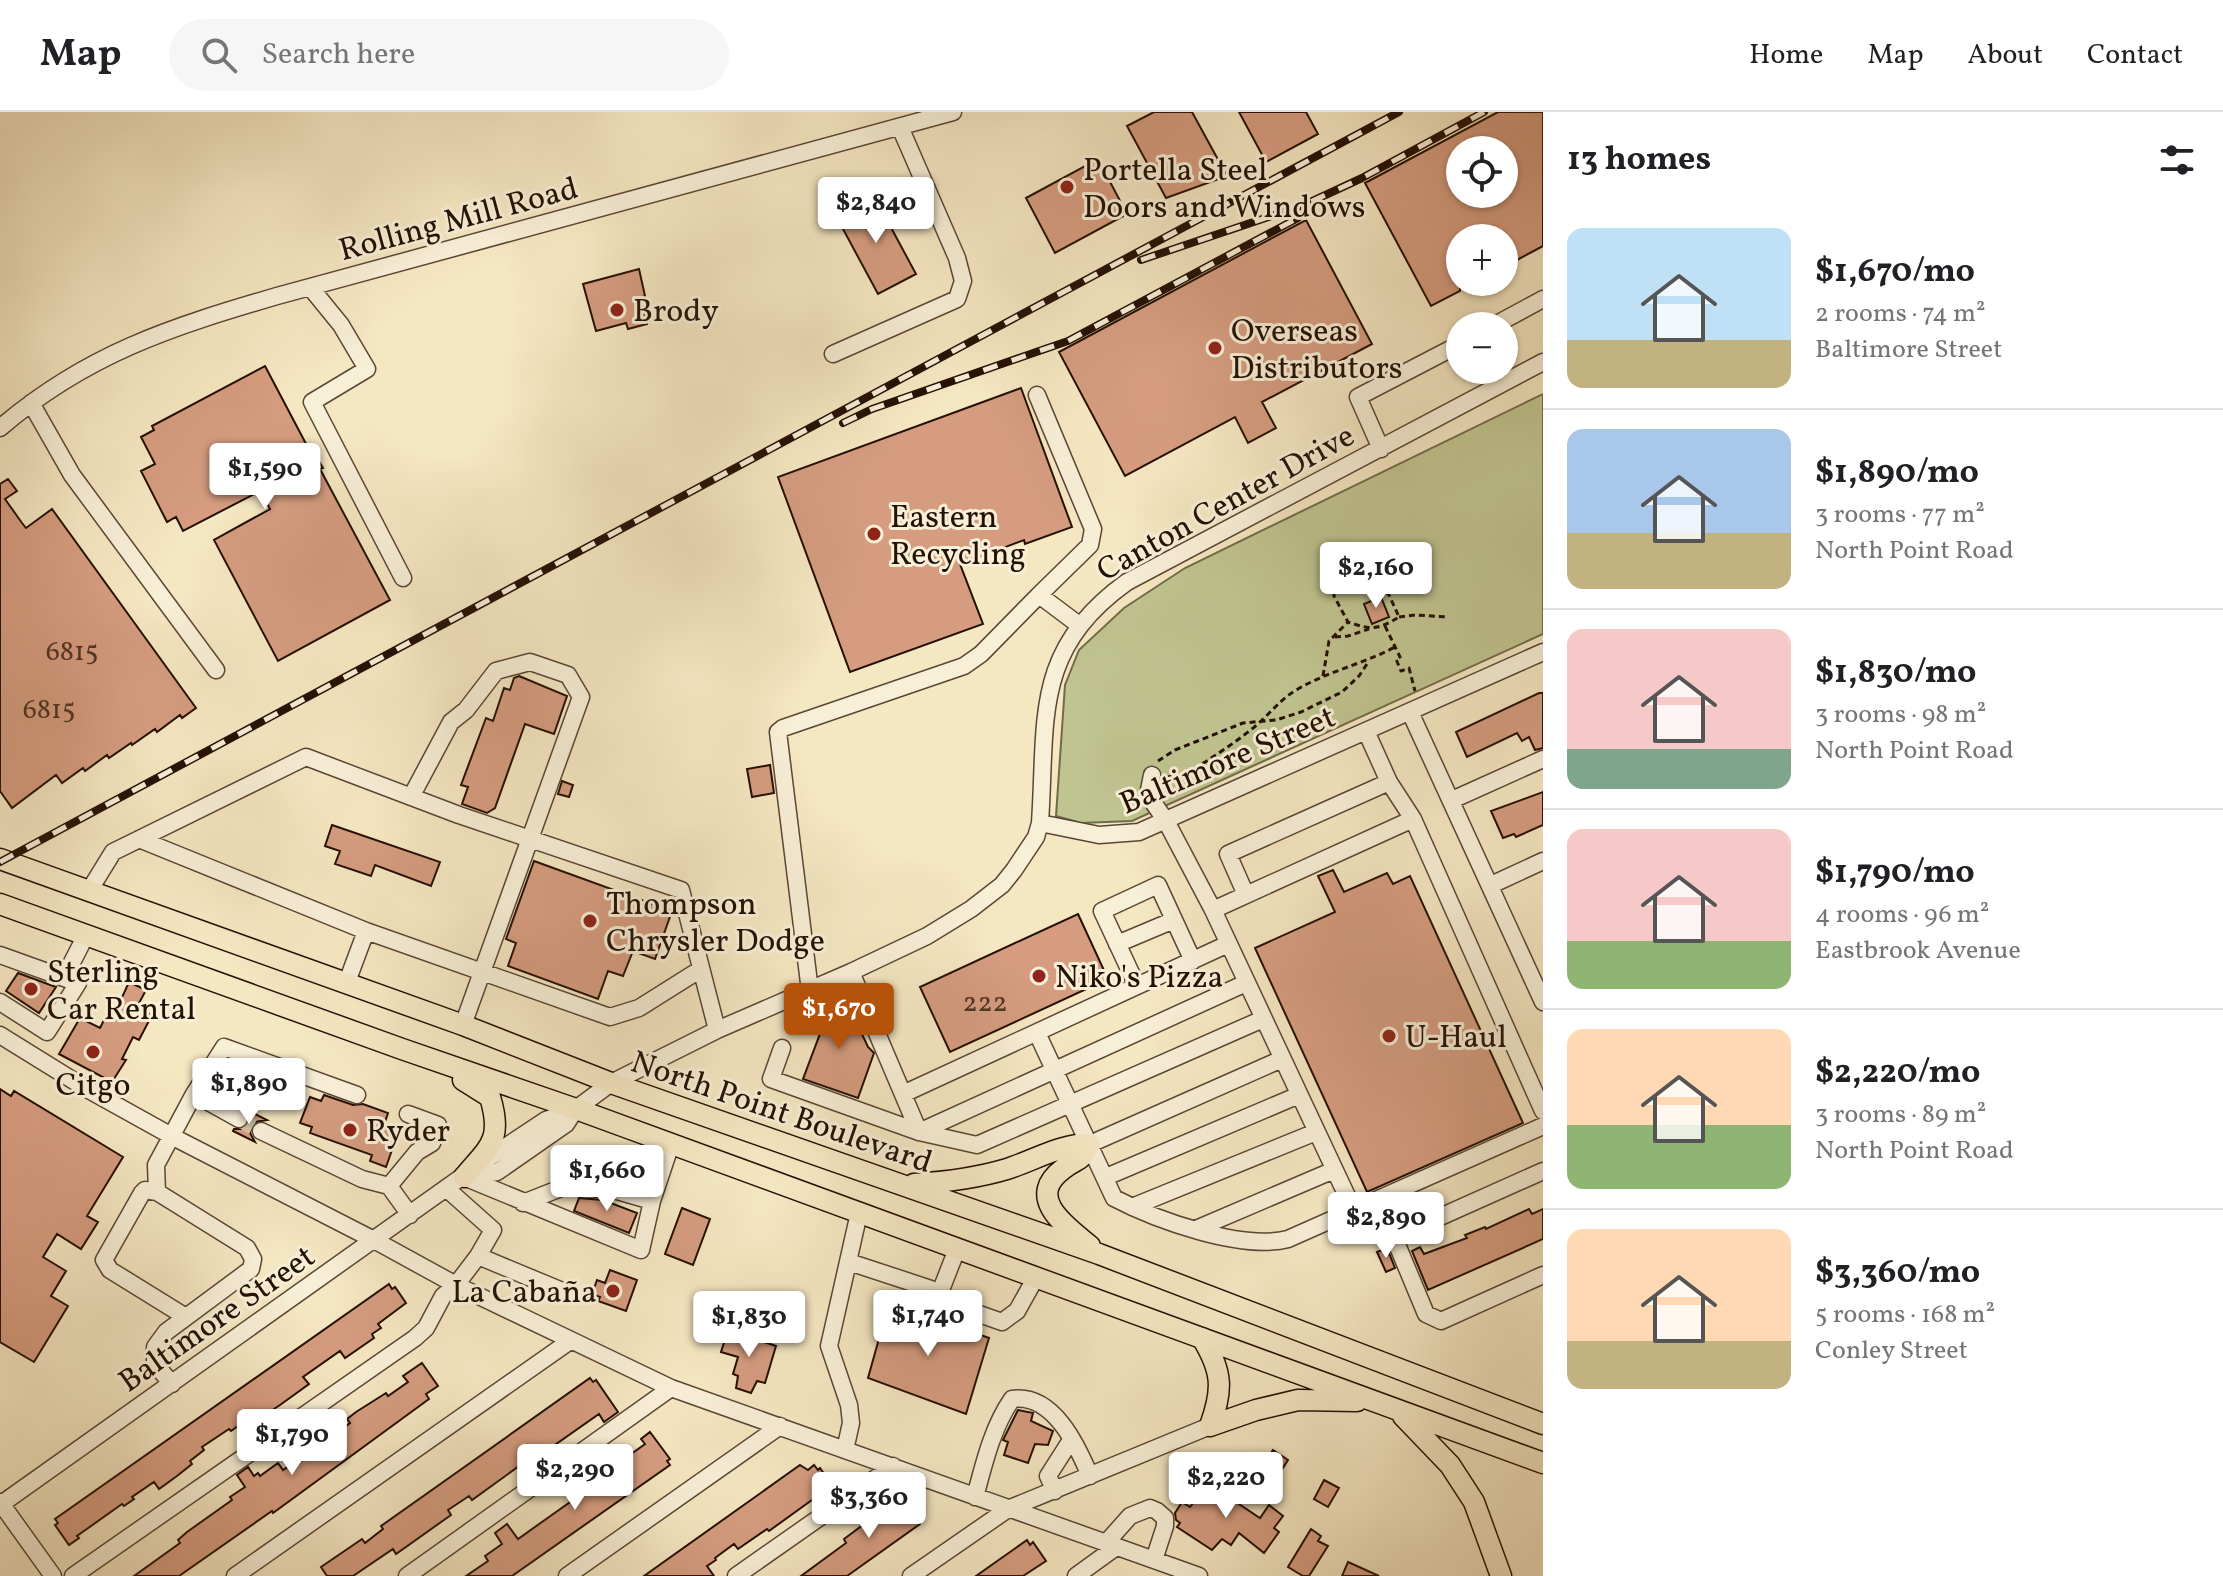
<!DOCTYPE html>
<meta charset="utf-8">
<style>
:root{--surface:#fff;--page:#f6f6f6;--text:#202124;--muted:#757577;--line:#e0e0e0;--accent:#b45309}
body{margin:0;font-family:Vollkorn,serif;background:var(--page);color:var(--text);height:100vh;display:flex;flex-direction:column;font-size:30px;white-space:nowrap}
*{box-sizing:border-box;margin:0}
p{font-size:26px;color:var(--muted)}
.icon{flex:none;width:44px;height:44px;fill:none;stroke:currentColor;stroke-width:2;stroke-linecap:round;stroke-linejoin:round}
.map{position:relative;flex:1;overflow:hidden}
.sheet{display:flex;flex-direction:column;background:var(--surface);width:680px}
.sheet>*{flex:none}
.buttons{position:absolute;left:1446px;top:24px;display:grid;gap:16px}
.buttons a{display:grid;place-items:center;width:72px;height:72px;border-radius:50%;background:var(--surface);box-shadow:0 2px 6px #0004;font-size:40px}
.price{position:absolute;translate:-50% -68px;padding:0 18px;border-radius:8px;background:#fff;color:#222;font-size:26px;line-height:52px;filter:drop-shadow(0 2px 4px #0008)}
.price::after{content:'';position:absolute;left:50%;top:48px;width:24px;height:18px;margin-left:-12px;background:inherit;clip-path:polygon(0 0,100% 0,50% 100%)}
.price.current{background:var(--accent);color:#fff}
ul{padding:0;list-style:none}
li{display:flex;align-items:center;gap:24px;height:200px;padding:0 24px}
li+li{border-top:2px solid var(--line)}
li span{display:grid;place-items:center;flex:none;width:224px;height:160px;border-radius:16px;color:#555}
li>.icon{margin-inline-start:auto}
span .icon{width:96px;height:96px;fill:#fffc;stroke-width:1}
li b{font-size:34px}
h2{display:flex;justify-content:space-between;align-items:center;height:96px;padding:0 24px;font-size:34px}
header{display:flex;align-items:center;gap:48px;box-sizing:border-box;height:112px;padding:0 40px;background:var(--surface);border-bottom:2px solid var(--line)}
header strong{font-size:38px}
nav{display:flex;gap:44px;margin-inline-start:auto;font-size:28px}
.search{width:560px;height:72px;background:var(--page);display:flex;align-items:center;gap:20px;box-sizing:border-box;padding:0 28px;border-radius:44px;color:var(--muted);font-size:30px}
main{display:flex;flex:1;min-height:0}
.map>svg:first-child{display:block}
.green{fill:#c0c490;stroke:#726a4a;stroke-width:2}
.building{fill:#d59c7f;stroke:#251004;stroke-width:2;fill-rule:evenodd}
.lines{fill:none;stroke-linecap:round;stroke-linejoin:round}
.minor-tunnel{stroke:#d6c7a6;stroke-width:16;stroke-dasharray:16 8;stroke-linecap:butt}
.minor-casing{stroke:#594634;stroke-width:19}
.major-casing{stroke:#251004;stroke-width:23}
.path{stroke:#251004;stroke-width:3;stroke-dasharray:6 4;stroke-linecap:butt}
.minor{stroke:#f8efd7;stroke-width:16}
.major{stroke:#f5e7c2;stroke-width:20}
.rail-casing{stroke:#251004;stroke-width:8}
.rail{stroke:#f8efd7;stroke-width:5;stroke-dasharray:15;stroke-linecap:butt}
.poi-dot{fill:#8f2418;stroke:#f8efd7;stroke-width:3}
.labels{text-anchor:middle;stroke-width:6;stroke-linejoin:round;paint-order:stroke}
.number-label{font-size:28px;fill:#513323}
.poi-label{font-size:32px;fill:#251004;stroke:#f8efd7;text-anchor:start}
.street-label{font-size:32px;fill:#251004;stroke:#f8efd7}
</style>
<header>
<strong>Map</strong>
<div class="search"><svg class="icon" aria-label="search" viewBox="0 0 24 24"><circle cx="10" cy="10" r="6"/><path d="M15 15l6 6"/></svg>Search here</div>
<nav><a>Home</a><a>Map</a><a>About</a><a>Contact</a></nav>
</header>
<main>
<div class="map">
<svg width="1543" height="1464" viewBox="0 0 1543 1464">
<rect width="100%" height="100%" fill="#f5e7c2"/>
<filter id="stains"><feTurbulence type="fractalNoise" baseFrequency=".0025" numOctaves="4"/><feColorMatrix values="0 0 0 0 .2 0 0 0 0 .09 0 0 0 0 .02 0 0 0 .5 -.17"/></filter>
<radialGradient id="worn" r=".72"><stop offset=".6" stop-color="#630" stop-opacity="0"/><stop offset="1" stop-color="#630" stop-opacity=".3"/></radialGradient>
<path class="green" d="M1543,282V522L1132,709L1081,711L1056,704L1065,573L1079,538L1124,496L1185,456Z"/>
<path class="building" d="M1154,0H1192L1227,64L1166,86L1127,14Z
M1239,0H1306L1318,22L1266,50Z
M1498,0H1543V134L1504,155V126H1460V179L1431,194L1365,71ZM1460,38H1504V82H1460Z
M1098,47L1127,102L1055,141L1026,86Z
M874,84L916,162L878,182L836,104Z
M1306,108L1372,232L1262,290L1276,316L1248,331L1235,305L1125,364L1059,240Z
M639,157L645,184L640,186L647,212L628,217L626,211L596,219L583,172Z
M265,254L314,347L317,346L323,356L320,357L390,488L278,549L214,428L270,397L260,379L183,419L176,405L167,410L141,359L155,352L141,325L154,318L152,314Z
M1021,276L1072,415L1025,432L1024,428L960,452L983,512L850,560L778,365Z
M8,367L17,379L5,387L22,411L26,416L52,397L196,596L182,606L180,603L157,620L155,617L132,633L131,631L109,646L107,643L85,659L83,656L62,671L56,663L12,696L0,679V372Z
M1384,436L1393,454L1381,459L1372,441Z
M1381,485L1389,505L1372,512L1364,492Z
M519,564L567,584L554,622L525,612L495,696L487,701L462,692L468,675L461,673L486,606L493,609L504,576L510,578L514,566Z
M1539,581H1543V636L1535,638L1529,625L1522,629L1517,621L1467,645L1456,620Z
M770,653L774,681L752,685L747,657Z
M562,669L573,673L569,685L558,682Z
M1543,680V713L1516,725L1514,722L1503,726L1491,699Z
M332,713L440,750L431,774L375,753L371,764L335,752L340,739L325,734Z
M534,749L672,799L655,847L633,839L623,864L608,859L598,887L508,854L516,831L506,827Z
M1333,758L1344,780L1387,761L1393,772L1410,764L1523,1011L1367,1080L1255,836L1335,800L1318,764Z
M1078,802L1108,867L950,940L920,875Z
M18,861L56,875L39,901L6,879Z
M129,870L146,878L137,895L152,903L139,928L133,925L122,947L126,948L112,970L59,942L80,906L100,916L108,900L114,903Z
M845,886L868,935L874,941L858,986L803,967L821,919L809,899Z
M0,977L11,984L14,979L123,1045L87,1104L98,1110L81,1137L57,1122L43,1145L66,1159L51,1184L68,1194L34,1250L0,1230Z
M324,983L353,993L363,992L388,1001L383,1016L398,1021L386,1055L370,1049L372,1043L310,1021L312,1015L300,1011L310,985L321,989Z
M245,997L267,1008L255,1010L252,1014L250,1021L255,1030L233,1019L234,1017H244L249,1012V1002Z
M579,1086L603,1088L637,1101L629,1121L574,1099Z
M682,1096L710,1107L693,1153L665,1142Z
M1529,1097L1532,1102L1543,1097V1127L1428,1178L1412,1139L1420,1135L1424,1142L1467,1126L1465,1123L1485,1115L1486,1117Z
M1387,1136L1395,1156L1386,1160L1377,1140Z
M610,1158L637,1168L626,1199L598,1189L600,1185L592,1182L597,1168L605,1171Z
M389,1172L392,1177L395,1175L406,1191L378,1212L381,1216L372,1222L374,1226L345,1246L340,1239L303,1265L309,1272L280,1293L242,1318L238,1314L231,1319L229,1317L202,1335L204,1338L190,1349L192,1352L177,1364L159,1377L154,1370L132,1385L134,1387L124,1394L122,1392L77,1424L79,1426L69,1433L55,1413L58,1411L55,1407Z
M889,1191L989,1226L966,1302L868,1266Z
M728,1218L776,1234L765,1271L757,1269L751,1281L736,1276L738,1264L733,1262L738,1245L721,1240Z
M422,1251L438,1274L426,1282L429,1287L273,1401L272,1399L179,1464H134L180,1431L178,1428L187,1420L232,1388L230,1385L245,1375L237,1363L248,1355L254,1364L258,1361L260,1364L278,1351L283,1358L350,1311L347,1307L356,1300L386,1281L388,1284L408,1270L403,1264Z
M590,1266L593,1270L596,1268L618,1300L604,1310L599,1302L549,1337L547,1334L472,1388L469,1384L448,1398L451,1403L396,1442L393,1437L353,1464H327L321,1455L362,1427L365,1431L383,1417L381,1414Z
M1018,1298L1033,1301L1031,1309L1053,1319L1048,1333L1035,1332L1028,1351L1004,1343L1008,1330L1003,1328Z
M650,1320L670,1347L667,1349L670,1353L512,1464H466L488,1449L485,1444L502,1432L495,1421L507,1412L518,1427L611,1361L609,1358L645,1332L641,1327Z
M1273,1338L1288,1348L1277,1365L1262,1354Z
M800,1353L808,1358L814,1353L818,1358L820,1356L827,1366L818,1372L823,1380L769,1419L767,1417L738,1437L734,1432L715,1446L716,1448L707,1454L714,1464H644Z
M1324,1368L1339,1376L1328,1395L1314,1387Z
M1210,1369L1226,1379L1224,1382L1260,1406L1269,1393L1283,1404L1274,1416L1279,1420L1264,1441L1239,1421L1231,1433L1222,1427L1212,1438L1177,1415L1180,1411L1176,1408L1175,1401L1182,1390L1190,1395Z
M903,1383L921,1405L917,1408L920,1412L847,1464H801L846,1431L844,1427Z
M1311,1417L1321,1424L1318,1429L1328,1434L1309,1464H1303L1288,1455Z
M1027,1428L1030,1433L1033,1430L1046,1449L1023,1464H976Z
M1348,1450L1379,1464H1342Z"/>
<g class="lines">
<path class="minor-tunnel" d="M239,1007L261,1019"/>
<defs>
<path id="minor" d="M310,175L341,213L367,257L312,290L403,466
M1493,214L1543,187
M833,242L957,187L963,169L957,146L900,15
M1037,283L1093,417L1090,433L1039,483L1079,513
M31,291L72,363L216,558
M0,316C86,242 171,215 277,184L953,0
M1381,337L1358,285L1460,232
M1410,600L1543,890
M1366,619L1389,670L1413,707L1543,999
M1152,663L1148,683L1166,709L1213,798L1354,1099
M411,685L451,610L466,598L496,559L530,550L568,563L581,585L463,913
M1452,688L1543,647
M1040,711L1099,723L1139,720L1543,540
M139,727L366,819L347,870
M1491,773L1543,749
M89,779L113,740L306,645L459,703L681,778L717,918
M1246,783L1228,742L1389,670
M1213,798L1413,707
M366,819L610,905L639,896L701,857
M1117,832L1174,808
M0,843L78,871L47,920L0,890
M851,860L919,1020
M64,866L86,823
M1137,874L1102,799L1158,773L1193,849
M810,879L778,620L783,616L964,554L981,542L1039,483
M1037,921L1114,1086C1156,1108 1242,1139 1288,1127L1543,1014
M0,923L87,977L177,1027L374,1128L456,1173L671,1276L1199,1464
M782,936L771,967L919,1020L977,1033L1263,907
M194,982L224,935L357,983
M903,982L1228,832
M261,1019L362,1067L389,1074L410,1103
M919,1020L1246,871
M1090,1032L1282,947
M1543,1059L1402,1122L1396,1130L1426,1202L1441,1209L1543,1163
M464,1065L641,1138L652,1089L671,1032
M466,1065L497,1060L566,1012L575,998
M1106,1065L1299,983
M389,1074L417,1040L432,1031L438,1013L408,1002
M157,1080L145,1078L142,1081L104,1148L110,1158L186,1205
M523,1091L566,1074L614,1078L652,1089
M1132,1095L1316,1020
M1196,1117L1334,1058
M478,1144L567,1181
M849,1150L931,1177L945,1190L1002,1210L1017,1199L1036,1165
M939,1183L957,1137
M172,1272L155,1252V1235L166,1220L251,1157L253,1147L247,1136L157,1080L156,1053L194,982L239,1007
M845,1338L851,1311L849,1293L829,1234L859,1101
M1055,1379L1048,1364L1071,1328
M975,1385C984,1352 992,1316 1012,1287C1053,1281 1077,1333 1090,1364
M0,1390L53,1464
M0,1393L487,1047L546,1008L576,997L611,971L717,918L851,860L927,824L971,797L1002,773L1014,758L1036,725L1040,711C1047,607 1032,538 1127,470L1543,250
M1106,1431L1130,1404L1150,1396L1157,1399L1165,1406V1414L1154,1448
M73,1464L415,1226L426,1216L443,1184L456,1173L478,1144L493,1118L447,1077
M235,1464L570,1229
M407,1464L671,1276
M567,1464L780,1314
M736,1464L893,1354
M911,1464L1008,1397L1210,1314
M1076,1464L1116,1435"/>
<path id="major" d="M0,747L463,913L611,971L1099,1142L1543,1312
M0,792L402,937L576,997L1543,1351
M463,968L490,985C503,1028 490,1034 464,1065
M914,1072C945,1070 977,1066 1007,1057C1035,1048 1060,1032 1090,1032C1078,1053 1080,1044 1063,1057C1024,1086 1067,1115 1090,1134
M1202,1226C1223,1260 1223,1278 1210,1314
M1403,1304L1450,1353L1474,1390L1501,1464
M1210,1314L1256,1298L1298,1288L1357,1289"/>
</defs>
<use href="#minor" class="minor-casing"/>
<use href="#major" class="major-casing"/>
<path class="path" d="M1373,465L1389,483L1399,505C1378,518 1371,518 1348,510L1334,484V478C1350,470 1369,472 1378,457
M1399,505L1415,503L1448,505
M1385,514L1400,545L1396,547L1401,559L1409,556L1415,579
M1335,525L1348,524L1369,517
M1323,564L1329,529L1348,510
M1158,649L1175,638L1243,611L1276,608L1301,600L1342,580L1359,564L1369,549
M1166,665L1181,664L1189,661C1212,645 1239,629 1260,610C1273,598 1282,586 1298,577C1329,559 1363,552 1395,535"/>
<use href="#minor" class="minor"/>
<use href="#major" class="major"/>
<defs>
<path id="rail" d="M1141,148L1304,93L1362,66L1484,0
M843,311L872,297L1068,229L1298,106
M0,750L1399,0"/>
</defs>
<use href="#rail" class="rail-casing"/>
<use href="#rail" class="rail"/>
</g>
<g class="poi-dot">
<circle cx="1067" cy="75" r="8"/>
<circle cx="617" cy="198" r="8"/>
<circle cx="1215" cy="236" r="8"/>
<circle cx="874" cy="422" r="8"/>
<circle cx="590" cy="809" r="8"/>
<circle cx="1039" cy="864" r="8"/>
<circle cx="31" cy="877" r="8"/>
<circle cx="1389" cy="924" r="8"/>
<circle cx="93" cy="940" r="8"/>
<circle cx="350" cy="1018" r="8"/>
<circle cx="613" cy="1179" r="8"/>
</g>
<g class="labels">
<g class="number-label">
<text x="72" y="548">6815</text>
<text x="49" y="606">6815</text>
<text x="985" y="899">222</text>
</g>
<g class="poi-label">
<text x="1083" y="68">Portella Steel<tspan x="1083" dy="37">Doors and Windows</tspan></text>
<text x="633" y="209">Brody</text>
<text x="1231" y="229">Overseas<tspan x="1231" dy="37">Distributors</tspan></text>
<text x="890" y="415">Eastern<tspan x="890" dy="37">Recycling</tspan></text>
<text x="606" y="802">Thompson<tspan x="606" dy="37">Chrysler Dodge</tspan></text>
<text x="47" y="870">Sterling<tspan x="47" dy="37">Car Rental</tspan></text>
<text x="1055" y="875">Niko's Pizza</text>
<text x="1405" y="935">U-Haul</text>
<text x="93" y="983" text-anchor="middle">Citgo</text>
<text x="366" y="1029">Ryder</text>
<text x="597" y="1190" text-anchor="end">La Cabaña</text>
</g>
<g class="street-label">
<text transform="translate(458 106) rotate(-15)" y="11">Rolling Mill Road</text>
<text transform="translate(1225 390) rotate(-29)" y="11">Canton Center Drive</text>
<text transform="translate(1227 647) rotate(-23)" y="11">Baltimore Street</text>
<text transform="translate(782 999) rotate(19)" y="11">North Point Boulevard</text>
<text transform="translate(216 1206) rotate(-35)" y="11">Baltimore Street</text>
</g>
</g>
<rect width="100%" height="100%" filter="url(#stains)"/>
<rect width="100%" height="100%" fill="url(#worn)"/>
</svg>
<div class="buttons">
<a><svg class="icon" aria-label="locate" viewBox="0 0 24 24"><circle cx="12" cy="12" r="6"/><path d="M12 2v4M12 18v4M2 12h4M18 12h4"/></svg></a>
<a>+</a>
<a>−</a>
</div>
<b class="price" style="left:876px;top:133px">$2,840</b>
<b class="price" style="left:265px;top:399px">$1,590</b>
<b class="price" style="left:1376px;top:498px">$2,160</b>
<b class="price current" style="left:839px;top:939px">$1,670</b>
<b class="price" style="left:249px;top:1014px">$1,890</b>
<b class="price" style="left:607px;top:1101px">$1,660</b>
<b class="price" style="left:1386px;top:1148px">$2,890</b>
<b class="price" style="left:928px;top:1246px">$1,740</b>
<b class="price" style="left:749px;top:1247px">$1,830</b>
<b class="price" style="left:292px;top:1365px">$1,790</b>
<b class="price" style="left:575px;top:1400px">$2,290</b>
<b class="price" style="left:1226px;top:1408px">$2,220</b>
<b class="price" style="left:869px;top:1428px">$3,360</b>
</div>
<section class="sheet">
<h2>13 homes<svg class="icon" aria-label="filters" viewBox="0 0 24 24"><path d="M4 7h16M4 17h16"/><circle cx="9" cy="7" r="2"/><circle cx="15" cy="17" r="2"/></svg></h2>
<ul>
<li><span style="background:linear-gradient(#bfe0f5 70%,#c2b280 0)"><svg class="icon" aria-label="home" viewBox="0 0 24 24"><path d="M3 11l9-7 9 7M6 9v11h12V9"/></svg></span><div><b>$1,670/mo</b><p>2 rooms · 74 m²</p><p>Baltimore Street</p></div></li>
<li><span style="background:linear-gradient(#a9c7e8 65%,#c2b280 0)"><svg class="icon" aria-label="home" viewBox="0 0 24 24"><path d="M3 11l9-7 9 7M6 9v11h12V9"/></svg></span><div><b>$1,890/mo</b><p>3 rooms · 77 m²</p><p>North Point Road</p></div></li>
<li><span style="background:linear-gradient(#f6c9c9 75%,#7fa58c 0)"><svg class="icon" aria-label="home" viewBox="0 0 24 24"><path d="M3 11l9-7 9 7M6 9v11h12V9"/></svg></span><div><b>$1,830/mo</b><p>3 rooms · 98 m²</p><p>North Point Road</p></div></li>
<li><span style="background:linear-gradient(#f6c9c9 70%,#8fb573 0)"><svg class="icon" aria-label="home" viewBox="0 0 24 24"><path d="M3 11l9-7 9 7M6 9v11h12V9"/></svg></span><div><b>$1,790/mo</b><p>4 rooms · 96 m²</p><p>Eastbrook Avenue</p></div></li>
<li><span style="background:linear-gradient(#ffd9b3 60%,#8fb573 0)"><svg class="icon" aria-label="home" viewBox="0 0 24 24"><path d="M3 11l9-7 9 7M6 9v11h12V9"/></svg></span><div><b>$2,220/mo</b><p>3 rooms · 89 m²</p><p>North Point Road</p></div></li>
<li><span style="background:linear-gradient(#ffd9b3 70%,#c2b280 0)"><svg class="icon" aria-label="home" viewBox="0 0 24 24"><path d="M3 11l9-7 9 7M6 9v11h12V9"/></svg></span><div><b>$3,360/mo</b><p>5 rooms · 168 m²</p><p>Conley Street</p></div></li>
</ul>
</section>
</main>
